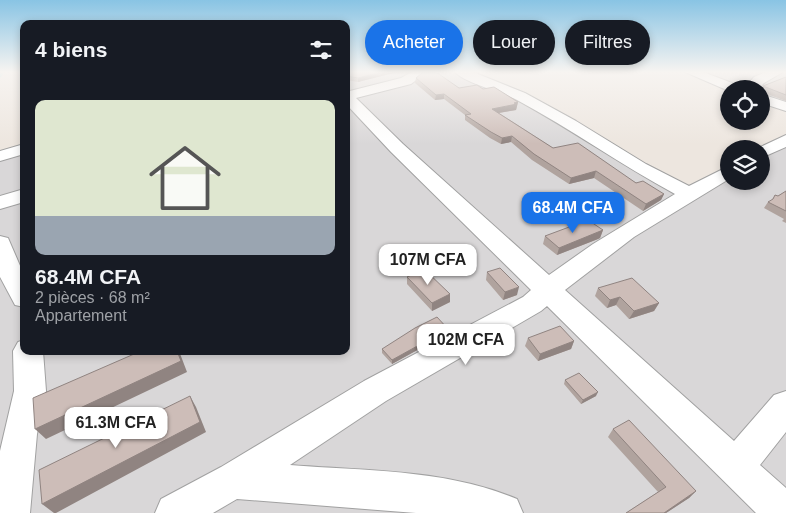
<!DOCTYPE html>
<html lang="fr">
<meta charset="utf-8">
<style>
:root{--surface:#171b24;--page:#242831;--text:#f1f3f6;--muted:#9ea1a6;--accent:#1a73e8}
body{margin:0;font-family:Helvetica,sans-serif;background:var(--page);color:var(--text);height:100vh;display:flex;flex-direction:column;font-size:19px;white-space:nowrap}
*{box-sizing:border-box;margin:0}
p{font-size:16px;color:var(--muted)}
.icon{flex:none;width:28px;height:28px;fill:none;stroke:currentColor;stroke-width:2;stroke-linecap:round;stroke-linejoin:round}
.map{position:relative;flex:1;overflow:hidden}
.sheet{position:absolute;left:20px;top:20px;width:330px;height:335px;display:flex;flex-direction:column;background:var(--surface);border-radius:10px;box-shadow:0 2px 8px #0003}
.sheet>*{flex:none}
.guide{position:absolute;left:365px;top:20px;width:345px;height:45px;display:flex;gap:10px}
.buttons{position:absolute;left:720px;top:80px;display:grid;gap:10px}
.buttons a{display:grid;place-items:center;width:50px;height:50px;border-radius:50%;background:var(--surface);box-shadow:0 2px 8px #0003;font-size:25px}
.price{position:absolute;translate:-50% -42px;padding:0 11px;border-radius:10px;background:#fff;color:#222;font-size:16px;line-height:32px;filter:drop-shadow(0 1px 2px #0008)}
.price::after{content:'';position:absolute;left:50%;top:30px;width:15px;height:11px;margin-left:-8px;background:inherit;clip-path:polygon(0 0,100% 0,50% 100%)}
.price.active{background:var(--accent);color:#fff}
ul{padding:0;list-style:none}
li{display:grid;align-content:center;gap:10px;height:265px;padding:0 15px}
li span{display:grid;place-items:center;height:155px;border-radius:10px;color:#555}
li>.icon{margin-inline-start:auto}
span .icon{width:90px;height:90px;fill:#fffc;stroke-width:1}
li b{font-size:21px}
h2{display:flex;justify-content:space-between;align-items:center;height:60px;padding:0 15px;font-size:21px}
.chip{padding:0 18px;border-radius:22px;background:var(--surface);box-shadow:0 2px 8px #0003;font-size:18px;line-height:45px}
.chip.active{background:var(--accent);color:#fff}
.map>svg:first-child{display:block}
.residential{fill:#d9d7d8}
.lines{fill:none;stroke-linecap:round;stroke-linejoin:round}
.stream{stroke:#9bdcdf;stroke-width:3}
.minor-casing{stroke:#a1a1a1;stroke-width:2}
.minor{fill:#fff;fill-rule:evenodd}
.wall{fill:#b0a39e}
.shaded-wall{fill:#908481}
.building{fill:#cdbdb8;stroke:#908481}
</style>
<div class="map">
<svg width="786" height="513" viewBox="0 0 786 513">
<rect width="100%" height="100%" fill="#ede6df"/>
<path class="residential" d="M346,72H467L692,200L729,177V181H761V157L786,142V513H0V154L24,148V351H346Z
M689,72H786V107L761,98V89H735Z"/>
<g class="lines">
<path class="stream" d="M0,73H2L0,76"/>
<defs>
<path id="minor" d="M412,72H427L411,84L356,98L403,144L549,275L593,244L675,194C621,165 571,129 517,100C502,92 465,83 455,72H473L525,93L576,121L646,164L689,186L729,166V179L634,237L565,290L734,441L774,395L786,391V432L760,465L786,488V513H756L547,306L541,311L386,401L290,465C365,471 446,469 517,499L523,513H416L237,499L213,513H155L161,499L221,467L364,381L523,297L531,290L391,152L346,104V92L401,78Z
M685,72H703L740,86L741,89H729V91Z
M766,72H783L764,83L758,89H744L754,77Z
M761,94L786,102V111L761,103Z
M786,135V147L761,158V149H756Z
M24,144V154L0,161V151Z
M24,189V202L0,209V196Z
M0,236L8,238L24,275V307L15,305L0,277Z
M24,340V351H43L46,391L37,434L30,513H0V451L14,391L13,351L18,342Z"/>
</defs>
<use href="#minor" class="minor-casing"/>
<use href="#minor" class="minor"/>
</g>
<path class="wall" d="M346,72H397L358,82L346,80Z
M786,77V101L761,92V89L763,86Z
M416,78L459,88L483,89L518,102L516,110L499,113L553,148L664,194L661,200L643,211L594,178L569,184L532,160L511,142L501,144L490,138L465,120V115L444,99L435,100L415,83Z
M786,191V223L782,221L784,219L764,208L768,202L772,200L775,195L778,196Z
M603,230L600,238L598,239L557,255L543,244L545,236Z
M487,272L517,295L503,300L486,280Z
M407,277L450,294V302L432,311L407,284Z
M598,288L659,303L654,311L629,319L616,305L607,308L595,296Z
M448,333L392,364L382,353V349Z
M528,338L574,341L571,349L538,361L525,346Z
M565,380L596,396L581,404L564,384Z
M613,429L696,491L689,498L666,513H626L658,492L608,437Z"/>
<path class="shaded-wall" d="M382,72H397L358,82V78Z
M444,94V99L435,100L436,95Z
M518,102L516,110L492,114V109Z
M512,136L511,142L501,144L502,138Z
M596,171L594,178L569,184L571,178Z
M664,194L661,200L643,211L646,204Z
M603,230L600,238L598,239L557,255L559,248Z
M519,287L517,295L503,300L505,292Z
M450,294V302L432,311V303Z
M620,297L616,305L607,308L610,300Z
M659,303L654,311L629,319L634,311Z
M448,329V333L392,364V360Z
M574,341L571,349L538,361L540,354Z
M177,351H179L187,372L46,439L35,429Z
M598,392L596,396L581,404L583,400Z
M190,396L196,407L206,432L56,513H54L42,504Z
M696,491L689,498L666,513H664Z"/>
<path class="building" d="M346,72H382L358,78L346,76Z
M423,72H436L459,88L477,85L483,89L494,87L518,102L514,103L517,104L492,109L553,148L578,143L636,183L643,181L664,194L646,204L596,171L571,178L534,154L512,136L502,138L491,132L465,115L471,114L444,94L436,95L416,78Z
M786,77V95L763,86Z
M786,191V211L768,202L773,199L775,195L778,196Z
M588,220L603,230L559,248L545,236Z
M500,268L519,287L505,292L487,272Z
M424,269L450,294L432,303L407,277Z
M632,278L659,303L634,311L620,297L610,300L598,288Z
M437,317L448,329L392,360L382,349L415,328Z
M560,326L574,341L540,354L528,338Z
M141,351H177L181,361L35,429L33,398Z
M579,373L598,392L583,400L565,380Z
M190,396L200,422L42,504L39,470Z
M629,420L696,491L664,513H626L666,487L613,429Z"/>
<linearGradient id="sky" x2="0" y2="1"><stop stop-color="#89c4e4"/><stop offset="0.5" stop-color="#f7f4f1"/><stop offset="1" stop-color="#f7f4f1" stop-opacity="0"/></linearGradient>
<rect width="786" height="144" fill="url(#sky)"/>
</svg>
<div class="buttons">
<a><svg class="icon" aria-label="locate" viewBox="0 0 24 24"><circle cx="12" cy="12" r="6"/><path d="M12 2v4M12 18v4M2 12h4M18 12h4"/></svg></a>
<a><svg class="icon" aria-label="layers" viewBox="0 0 24 24"><path d="M12 4l9 5-9 5-9-5zM3 14l9 5 9-5"/></svg></a>
</div>
<b class="price active" style="left:573px;top:234px">68.4M CFA</b>
<b class="price" style="left:428px;top:286px">107M CFA</b>
<b class="price" style="left:466px;top:366px">102M CFA</b>
<b class="price" style="left:116px;top:449px">61.3M CFA</b>
<div class="guide">
<a class="chip active">Acheter</a>
<a class="chip">Louer</a>
<a class="chip">Filtres</a>
</div>
<section class="sheet">
<h2>4 biens<svg class="icon" aria-label="filters" viewBox="0 0 24 24"><path d="M4 7h16M4 17h16"/><circle cx="9" cy="7" r="2"/><circle cx="15" cy="17" r="2"/></svg></h2>
<ul>
<li><span style="background:linear-gradient(#dfe7d0 75%,#9aa5b1 0)"><svg class="icon" aria-label="home" viewBox="0 0 24 24"><path d="M3 11l9-7 9 7M6 9v11h12V9"/></svg></span><div><b>68.4M CFA</b><p>2 pièces · 68 m²</p><p>Appartement</p></div></li>
</ul>
</section>
</div>
